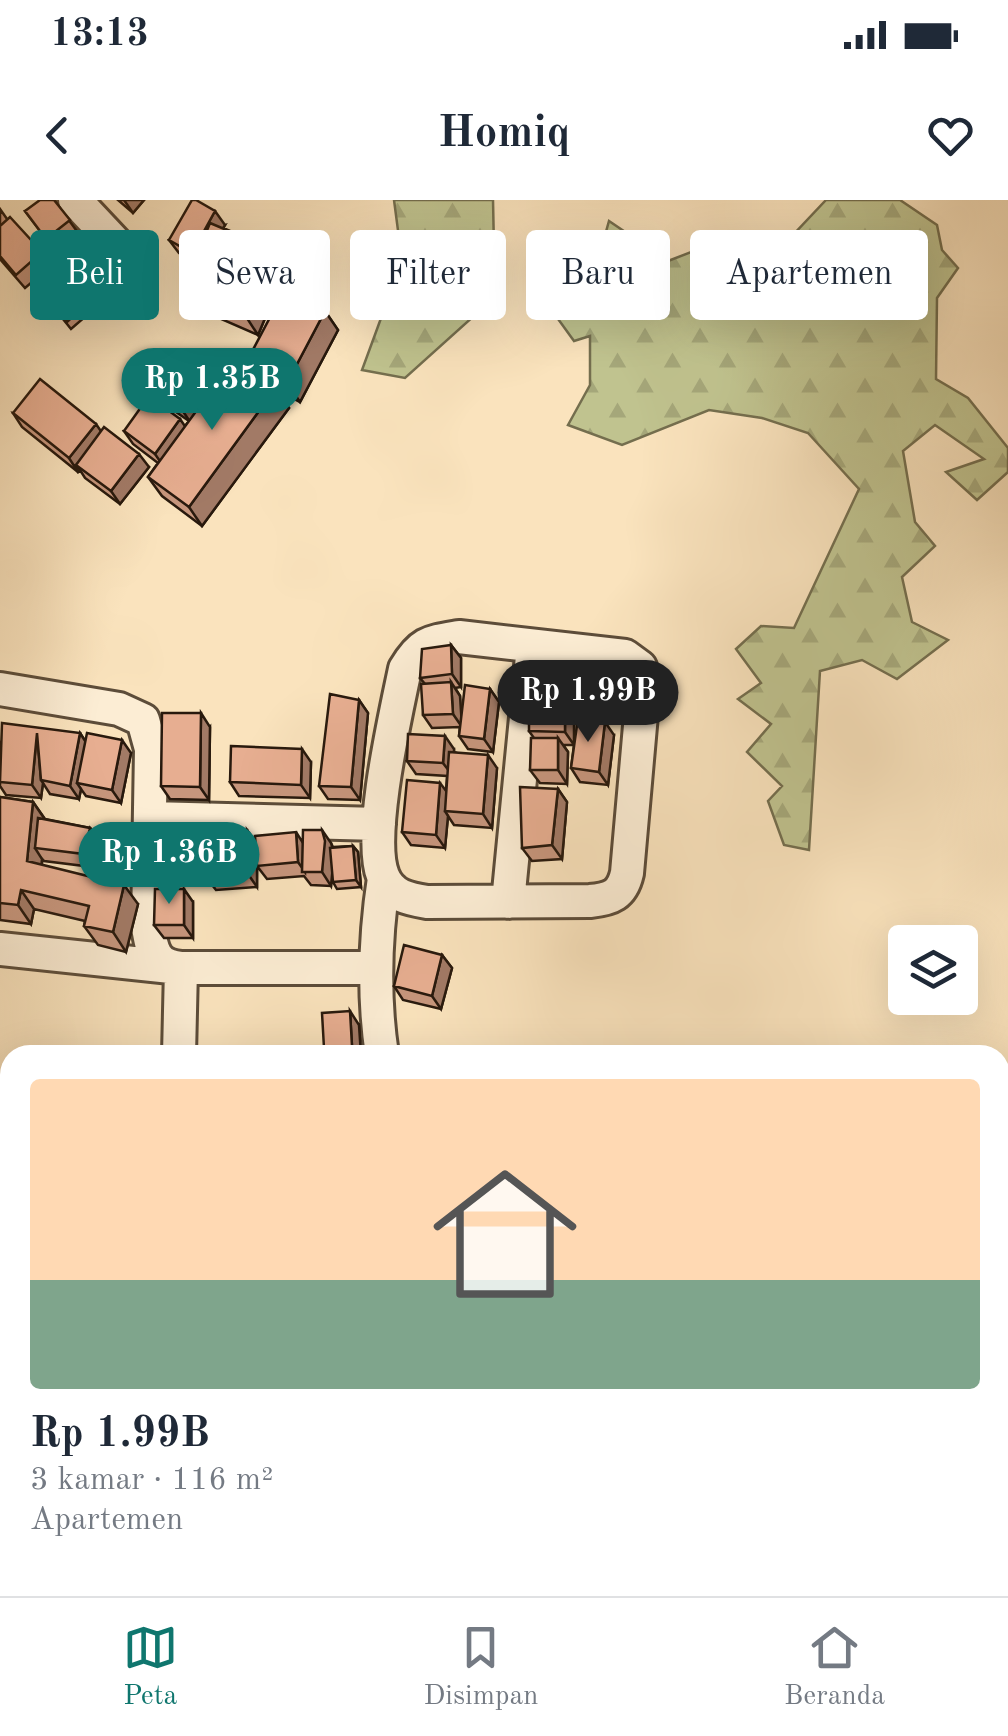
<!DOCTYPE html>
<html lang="id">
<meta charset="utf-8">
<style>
:root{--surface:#fff;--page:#f6f6f7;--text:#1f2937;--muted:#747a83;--line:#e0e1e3;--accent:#0f766e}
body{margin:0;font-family:"Old Standard TT",serif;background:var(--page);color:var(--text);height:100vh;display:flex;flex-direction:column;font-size:38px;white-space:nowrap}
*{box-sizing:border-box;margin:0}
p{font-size:32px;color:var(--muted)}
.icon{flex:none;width:55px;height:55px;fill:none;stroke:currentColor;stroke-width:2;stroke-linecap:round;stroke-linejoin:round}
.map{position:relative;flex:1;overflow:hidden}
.side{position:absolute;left:0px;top:845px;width:1010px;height:552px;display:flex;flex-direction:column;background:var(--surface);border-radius:30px 30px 0 0;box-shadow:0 10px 40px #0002}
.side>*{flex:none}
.hud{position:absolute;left:30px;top:30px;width:950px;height:90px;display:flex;gap:20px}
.buttons{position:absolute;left:888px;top:725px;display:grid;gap:20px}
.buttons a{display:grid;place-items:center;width:90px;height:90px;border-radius:10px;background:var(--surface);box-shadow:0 10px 40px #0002;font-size:50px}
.price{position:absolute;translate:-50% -85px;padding:0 22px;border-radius:35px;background:var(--accent);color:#fff;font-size:32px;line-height:65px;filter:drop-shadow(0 2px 5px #0008)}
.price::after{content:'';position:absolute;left:50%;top:60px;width:30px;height:22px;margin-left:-15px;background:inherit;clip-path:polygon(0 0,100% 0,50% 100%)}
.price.on{background:#222;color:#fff}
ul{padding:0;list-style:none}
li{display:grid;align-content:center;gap:20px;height:530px;padding:0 30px}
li+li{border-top:2px solid var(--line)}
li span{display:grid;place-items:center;height:310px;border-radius:10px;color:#555}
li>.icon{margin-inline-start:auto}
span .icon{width:180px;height:180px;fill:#fffc;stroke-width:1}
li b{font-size:42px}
.pill{padding:0 35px;border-radius:10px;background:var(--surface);box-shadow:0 10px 40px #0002;font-size:35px;line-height:90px}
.pill.on{background:var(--accent);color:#fff}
.status{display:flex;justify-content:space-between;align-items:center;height:70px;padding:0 50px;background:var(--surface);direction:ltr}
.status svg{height:28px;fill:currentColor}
header{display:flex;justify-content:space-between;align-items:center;height:130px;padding:0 30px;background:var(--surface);font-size:45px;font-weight:800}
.dock{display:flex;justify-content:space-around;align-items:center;height:140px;border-top:2px solid var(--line);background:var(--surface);font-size:28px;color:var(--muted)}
.dock a{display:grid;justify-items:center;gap:5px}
.dock .on{color:var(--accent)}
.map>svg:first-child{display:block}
.forest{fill:url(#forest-firs);stroke:#746e4e;stroke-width:2.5}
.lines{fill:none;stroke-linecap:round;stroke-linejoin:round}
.minor-casing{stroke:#5c4c39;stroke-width:38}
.minor{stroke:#fcedd4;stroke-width:32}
.wall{fill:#c7967d;stroke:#28190d;stroke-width:2.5}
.shaded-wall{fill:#a27a66;stroke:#28190d;stroke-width:2.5}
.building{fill:#e7ae91;stroke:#28190d;stroke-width:2.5}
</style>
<div class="status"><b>13:13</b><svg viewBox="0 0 49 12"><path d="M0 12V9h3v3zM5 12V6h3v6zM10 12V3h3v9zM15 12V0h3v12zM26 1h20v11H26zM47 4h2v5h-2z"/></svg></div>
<header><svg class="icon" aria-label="back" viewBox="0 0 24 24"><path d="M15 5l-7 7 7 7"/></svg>Homiq<svg class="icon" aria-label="heart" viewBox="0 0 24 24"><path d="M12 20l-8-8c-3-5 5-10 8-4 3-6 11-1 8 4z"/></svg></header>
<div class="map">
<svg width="1008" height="1396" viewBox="0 0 1008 1396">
<defs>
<pattern id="forest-firs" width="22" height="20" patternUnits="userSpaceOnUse" patternTransform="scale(2.5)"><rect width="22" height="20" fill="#c0c38f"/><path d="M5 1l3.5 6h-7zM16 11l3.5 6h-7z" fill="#a5a77a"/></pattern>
</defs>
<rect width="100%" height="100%" fill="#fae3bd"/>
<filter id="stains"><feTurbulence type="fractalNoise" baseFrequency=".002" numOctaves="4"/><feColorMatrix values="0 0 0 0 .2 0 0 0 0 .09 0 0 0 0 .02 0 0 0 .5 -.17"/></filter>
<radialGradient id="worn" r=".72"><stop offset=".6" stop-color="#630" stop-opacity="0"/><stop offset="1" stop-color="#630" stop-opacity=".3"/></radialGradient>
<path class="forest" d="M394,0H493L495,97L405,178L362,170L402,61Z
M826,0H900L937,25L942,50L958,68L937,98L936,179L968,198L1008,248V272L977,300L946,272L984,259L935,225L903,251L915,322L935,346L902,377L912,422L948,440L897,479L862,460L820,471L809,650L784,645L768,601L782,586L747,552L771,524L738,499L761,483L736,449L761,426L794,428L859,289L808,233L762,218L709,210L622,245L568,225L590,185V136L574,141L540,94L593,78L609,21L668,61L717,42L743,47L790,38Z"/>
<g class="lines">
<defs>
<path id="minor" d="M75,0L137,66
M459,437L625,456L640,467L643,492L627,673C622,695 611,699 590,701L427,702C409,699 391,696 383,676C367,637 396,513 405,469C421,442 429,442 459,437Z
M0,489L119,509L143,520L151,549L148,727C152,751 155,766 181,768H376
M150,618L379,624
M508,702L533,446
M0,749L171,767
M179,855L181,768
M382,855C373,796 375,737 384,678
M0,951L10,949"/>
</defs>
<use href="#minor" class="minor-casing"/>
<use href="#minor" class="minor"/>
</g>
<path class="wall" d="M54,0L79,34L56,52L25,11Z
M118,0H144L133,13Z
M0,9L7,19L42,52L51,66L25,88L0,59Z
M225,25L223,28L272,49L286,68L258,135L196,108L183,89L194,62L179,53L169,40Z
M63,63L120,67L129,80L99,107L72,76Z
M67,76L72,83L56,99L38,78Z
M89,102L94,109L71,129L51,104Z
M325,111L338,130L300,202L275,189L289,208L202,326L162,296L148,277L158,263L133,244L124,231L185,226L189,221L169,207L160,193L205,178L213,189L255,174L247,161Z
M13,213L101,231L149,267L120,304L85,278L80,270L78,272L22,227Z
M451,445L461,458V487L455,488L460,496L461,518L490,489L499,502L493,552L468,549L459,536L460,527L432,528L423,515L425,484L420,478Z
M359,500L368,513L360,600L328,599L319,586Z
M574,503V544L614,535L608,585L580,582L571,568L574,545H563L568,552L567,584L540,583L530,570L534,538L529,531Z
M210,527L209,600L170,599L161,586Z
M80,533L85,541L131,553L121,603L86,596L81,589L79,599L50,594L43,583L41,598L6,595L0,586V542Z
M454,549V552L497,568L492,628L454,625L448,616L445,648L411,645L402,632L446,591L447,576L416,574L407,561Z
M311,562L310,598L239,596L230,582Z
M558,589L567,602L562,659L532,661L522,648Z
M0,597L33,602L45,619L90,628L95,634L124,644L120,675L95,672L92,667L44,661L42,659V665L138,704L126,752L98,745L84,726L85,721L34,709L31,724L0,720Z
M247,630L255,642L331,643L333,647L353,646L358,652L361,687L337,689L333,682L332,675L331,686L311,685L304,676L267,679L257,666V660V687L216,690L206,677L228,632Z
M192,642V679H160L151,666Z
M193,702V738H164L154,725Z
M442,755L452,768L441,809L403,800L394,786Z
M359,825L361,855H329L324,848Z"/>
<path class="shaded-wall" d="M124,0H144L133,13Z
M215,11L225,25L201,66L192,53Z
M272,49L286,68L258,135L245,115Z
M325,111L338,130L300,202L287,183Z
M205,178L215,192L191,223L182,210Z
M275,189L289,208L202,326L189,307Z
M180,219L189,232L164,267L155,254Z
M96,224L105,237L76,265L80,270L78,272L69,258Z
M139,254L149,267L120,304L111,291Z
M451,445L461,458V487L452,474Z
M451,482L460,496L462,527L453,514Z
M490,489L499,502L493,552L484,539Z
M565,490L574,503V545L565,532Z
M359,500L368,513L360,600L351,587Z
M201,513L210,527L209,600L200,587Z
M605,522L614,535L608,585L599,572Z
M37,533L41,580L43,583L41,598L32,585Z
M80,533L89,547L77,583L81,589L79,599L70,586Z
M445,536L454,549L453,576L443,563Z
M558,538L568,552L567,584L558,570Z
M122,540L131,553L121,603L112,590Z
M302,549L311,562L310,598L301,585Z
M488,555L497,568L492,628L483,614Z
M440,583L450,596L445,611L448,616L445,648L436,635Z
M558,589L567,602L562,659L552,645Z
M33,602L46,621L35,648L42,659L40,680L27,661Z
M90,628L100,641L92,665L84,654Z
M182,629L192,642V679L183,665Z
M247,630L257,644V687L248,674Z
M322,630L331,643L334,654L331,686L322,672Z
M296,632L305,646V672L298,662Z
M119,638L124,644L120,675L115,668Z
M353,646L358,652L361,687L356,680Z
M124,685L138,704L126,752L113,732Z
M184,689L193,702V738L184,725Z
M21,690L34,709L31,724L18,705Z
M442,755L452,768L441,809L432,796Z
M350,811L359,825L361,855H358L352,846Z"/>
<path class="building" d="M40,0H54L70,20L46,39L25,11Z
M192,0H196L215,11L192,53L169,40Z
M10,17L42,52L16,75L0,56V26Z
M210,23L272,49L245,115L183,89Z
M92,37L120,67L90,94L63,63Z
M54,63L67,76L52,92L38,78Z
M74,84L89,102L67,122L51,104Z
M285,89L325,111L287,183L247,161Z
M235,158L275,189L189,307L148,277Z
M183,162L205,178L182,210L160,193Z
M40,179L96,224L69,258L13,213Z
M149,196L180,219L155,254L124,231Z
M104,227L139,254L111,291L76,265Z
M451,445L452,474L420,478L422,449Z
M451,482L453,514L423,515L421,484Z
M465,485L490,489L484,539L459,536Z
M529,490H565V532L529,531Z
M330,494L359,500L351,587L319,586Z
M162,513H201L200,587L161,586Z
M578,518L605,522L599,572L571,568Z
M2,523L80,533L70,586L41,580L37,533L32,585L0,582Z
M87,533L122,540L112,590L77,583Z
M408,534L445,536L443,563L407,561Z
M531,538H558V570H530Z
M231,546L302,549L301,585L230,582Z
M449,552L488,555L483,614L445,611Z
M407,580L440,583L436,635L402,632Z
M520,587L558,589L552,645L522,648Z
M0,597L33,602L27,661L124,685L113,732L84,726L89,706L21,690L18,705L0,703Z
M38,618L90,628L84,654L35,648Z
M182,629L183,665L151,666L150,630Z
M206,629H225L228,640V631L247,630L248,674L206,677Z
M303,630H322L325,641L322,672H302Z
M296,632L298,662L257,666L255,636Z
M95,634L119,638L115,668L91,665Z
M353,646L356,680L333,682L330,648Z
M155,689H184V725H154Z
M404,745L442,755L432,796L394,786Z
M350,811L352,846L324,848L322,813Z"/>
<rect width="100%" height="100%" filter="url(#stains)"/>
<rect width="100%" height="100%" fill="url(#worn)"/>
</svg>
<div class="buttons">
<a><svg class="icon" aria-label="layers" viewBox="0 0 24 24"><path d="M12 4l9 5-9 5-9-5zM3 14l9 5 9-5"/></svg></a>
</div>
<b class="price" style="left:212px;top:233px">Rp 1.35B</b>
<b class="price on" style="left:588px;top:545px">Rp 1.99B</b>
<b class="price" style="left:169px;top:707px">Rp 1.36B</b>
<div class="hud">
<a class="pill on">Beli</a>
<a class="pill">Sewa</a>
<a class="pill">Filter</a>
<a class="pill">Baru</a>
<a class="pill">Apartemen</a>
</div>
<section class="side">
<ul>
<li><span style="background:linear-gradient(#ffd9b3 65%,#7fa58c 0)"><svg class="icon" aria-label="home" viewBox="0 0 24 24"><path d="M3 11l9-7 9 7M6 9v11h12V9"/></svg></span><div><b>Rp 1.99B</b><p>3 kamar · 116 m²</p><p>Apartemen</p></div></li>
</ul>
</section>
</div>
<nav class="dock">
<a class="on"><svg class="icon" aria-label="map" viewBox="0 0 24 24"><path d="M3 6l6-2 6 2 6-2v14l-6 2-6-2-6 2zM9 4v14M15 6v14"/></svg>Peta</a>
<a><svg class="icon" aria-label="saved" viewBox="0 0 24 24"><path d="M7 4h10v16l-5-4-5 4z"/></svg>Disimpan</a>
<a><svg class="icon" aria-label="home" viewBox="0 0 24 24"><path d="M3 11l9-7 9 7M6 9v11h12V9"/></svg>Beranda</a>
</nav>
